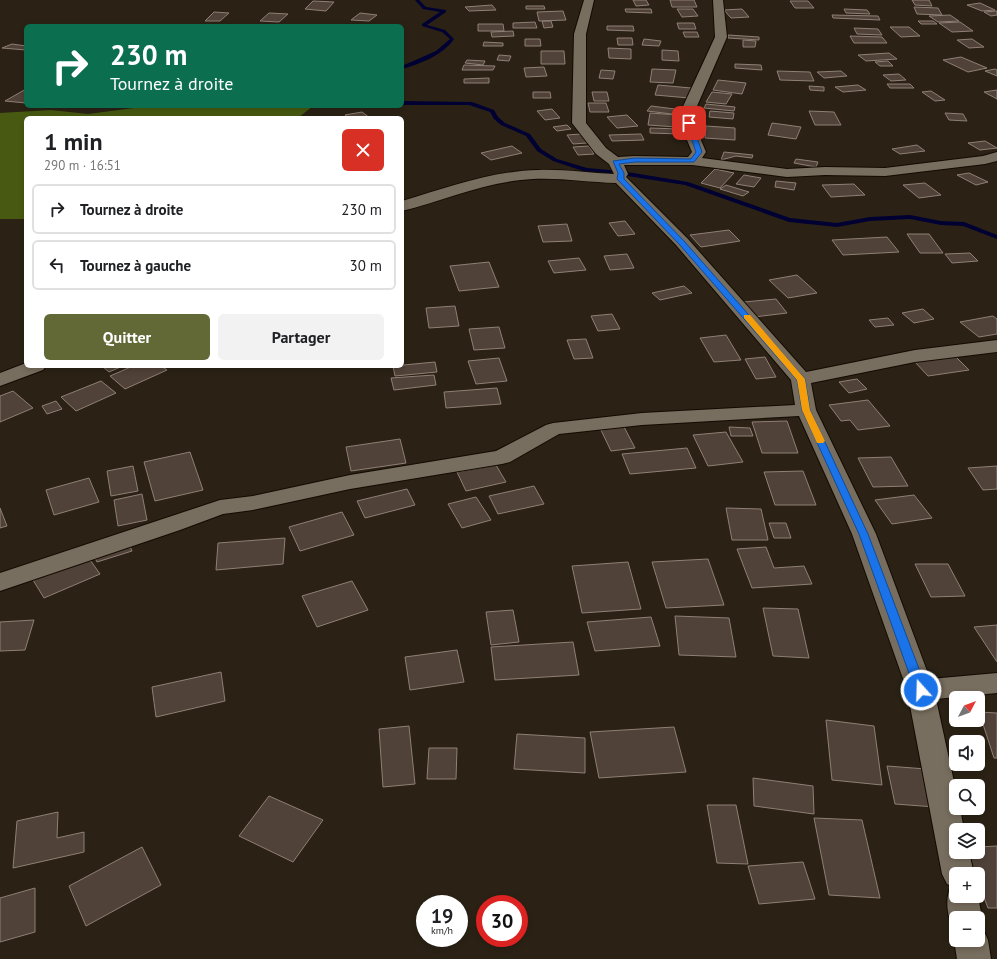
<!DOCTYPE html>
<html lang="fr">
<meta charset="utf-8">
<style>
body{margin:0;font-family:"PT Sans",sans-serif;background:#f2f2f2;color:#202124;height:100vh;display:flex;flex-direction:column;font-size:15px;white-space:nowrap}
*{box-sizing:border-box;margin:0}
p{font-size:13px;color:#757577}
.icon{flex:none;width:22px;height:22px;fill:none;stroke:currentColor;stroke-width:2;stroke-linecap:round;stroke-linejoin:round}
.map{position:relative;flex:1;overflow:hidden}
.details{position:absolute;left:24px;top:116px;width:380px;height:252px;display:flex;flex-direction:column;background:#fff;border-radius:6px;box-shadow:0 2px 6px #0003}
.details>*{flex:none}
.top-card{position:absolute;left:24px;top:24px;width:380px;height:84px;border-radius:6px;box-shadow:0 2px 6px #0003;background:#0b6e4f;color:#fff;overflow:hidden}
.needle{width:26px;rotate:49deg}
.buttons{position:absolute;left:949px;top:691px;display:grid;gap:8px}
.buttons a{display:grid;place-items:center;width:36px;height:36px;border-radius:6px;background:#fff;box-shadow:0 2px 6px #0003;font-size:20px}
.speed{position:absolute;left:416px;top:895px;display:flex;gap:8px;font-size:20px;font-weight:700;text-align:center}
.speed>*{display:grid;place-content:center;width:52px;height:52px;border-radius:50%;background:#fff;box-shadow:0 2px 6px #0003;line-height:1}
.speed small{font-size:10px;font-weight:400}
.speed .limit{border:6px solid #d22;background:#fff;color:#111}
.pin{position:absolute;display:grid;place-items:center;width:34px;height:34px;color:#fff;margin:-17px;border-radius:8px;box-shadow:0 2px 6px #0006}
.me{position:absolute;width:44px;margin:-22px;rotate:340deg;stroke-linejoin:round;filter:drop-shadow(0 0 3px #0008)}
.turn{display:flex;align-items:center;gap:14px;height:84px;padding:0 20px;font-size:18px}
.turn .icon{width:52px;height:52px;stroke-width:2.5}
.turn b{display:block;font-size:28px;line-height:34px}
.round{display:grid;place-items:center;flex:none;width:42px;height:42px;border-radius:6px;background:#f2f2f2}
.summary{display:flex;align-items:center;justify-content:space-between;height:68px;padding:0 20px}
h1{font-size:24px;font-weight:700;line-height:30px}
.primary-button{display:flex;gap:8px;margin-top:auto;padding:8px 20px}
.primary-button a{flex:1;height:46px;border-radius:6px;background:#626936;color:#fff;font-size:16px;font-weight:700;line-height:46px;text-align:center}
.primary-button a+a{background:#f2f2f2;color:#202124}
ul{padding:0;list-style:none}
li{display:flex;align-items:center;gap:12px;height:50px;margin:0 8px 6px;padding:0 12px;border:2px solid #e0e0e0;border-radius:6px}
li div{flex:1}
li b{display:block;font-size:15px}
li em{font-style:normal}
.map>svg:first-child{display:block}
.forest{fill:#485a11}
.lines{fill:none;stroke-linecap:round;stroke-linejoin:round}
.stream{fill:#000032;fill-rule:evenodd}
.building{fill:#504238;stroke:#8f7f74}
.minor-casing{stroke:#130b02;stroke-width:2}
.minor{fill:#786e5f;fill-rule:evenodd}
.route{fill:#1a73e8;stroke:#114b97}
.slow{fill:#f59e0b}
</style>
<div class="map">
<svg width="997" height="959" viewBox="0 0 997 959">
<rect width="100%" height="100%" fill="#2b2215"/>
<path class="forest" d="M149,106H313L298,118H26V219H0V113L51,110L88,114Z"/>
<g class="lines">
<path class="stream" d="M415,0H419L426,7L446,10V12L427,25L445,30L454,39C443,55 420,64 402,69V66L436,51L450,39L442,32L422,26V24L440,12L423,9Z
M402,101L472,102L494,110L498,117L505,123L530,134L541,149L557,159L587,168L621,171L688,182L790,218L837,223L870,217L910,215L941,221L964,222L997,235V239L963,226L941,225L910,219L870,221L837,227L789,222L685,185L621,175L586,172L553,161L537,151L526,136L501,125L494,119L490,112L469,105H402Z"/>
</g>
<path class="building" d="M633,0H646L649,5L636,6Z
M670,0H694L697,7H672Z
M912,0H929L932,6L915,5Z
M313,1L334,2L326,11L305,9Z
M790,1H808L814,8H795Z
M980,3L995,10L982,11L967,5Z
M492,5L496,10L469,11L465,7Z
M526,6H544L545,9H526Z
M914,7L938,8L942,15L917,14Z
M625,9H651L652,13L626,12Z
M677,9H693L698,16L682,17Z
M742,9L749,17L731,18L724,10Z
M844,9L867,10L870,14L846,13Z
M563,11L566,20L539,21L537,12Z
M997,11V15L991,16L984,12Z
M214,12L229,13L220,21H205Z
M269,13L288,14L279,22L260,21Z
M360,13L377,15L369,21L351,20Z
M832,15L878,16L880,20L833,18Z
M950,15L959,21L938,22L929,16Z
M542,21H551L553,27L544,28Z
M918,21H933L937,24H921Z
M535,22L537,28H513V23Z
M960,22L973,31L952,32L939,23Z
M677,23H694L696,29H679Z
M478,24H503L504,31H478Z
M607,26H633L634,31L607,30Z
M890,27H909L920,36L901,37Z
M854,28L878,29L882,35L857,34Z
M513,31L514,36L492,37L491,32Z
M683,32H697L699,37H685Z
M728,35L759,37V40L728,38Z
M850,36L882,37L887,43H854Z
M617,38H632L633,45H618Z
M525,39H540L541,46H525Z
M644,39L661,41L659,46L642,45Z
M972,39L984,47L969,48L957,40Z
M743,40L756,41L755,47H743Z
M484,42L503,43V46H483Z
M12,44L26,46V50L2,48Z
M608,48L631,49V59L609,58Z
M662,50L678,51L679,61L662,60Z
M541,51H564L565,64H541Z
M889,53L897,59L866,61L858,55Z
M499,55L511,56L509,61L497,60Z
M961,57L987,68L968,72L943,60Z
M467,60L485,61L483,65L465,63Z
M888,61L893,66H880L875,62Z
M735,64L761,65L762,70L735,68Z
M464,65L495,66L493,70H462Z
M544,67L547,76L526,77L524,68Z
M652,69L676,70L673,83L650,82Z
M995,69L997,70V76L985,71Z
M601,70L615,71L613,79L599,78Z
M777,71L810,72L814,81L780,80Z
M841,71L847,76L824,78L817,72Z
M899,74L906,80L891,81L883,75Z
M489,78V83H464V79Z
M718,80L746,83L742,94L713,90Z
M887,84H910L914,88H890Z
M658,85L691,88L689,98L655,95Z
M858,85L866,90L843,92L835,87Z
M809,86L824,87V91L810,90Z
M26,89V103L5,101Z
M997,90V99L984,92Z
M931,91L945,100L935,101L922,92Z
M533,92H550L551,98H533Z
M592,92H607L609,101H594Z
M712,92L732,94L726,104L706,102Z
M588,103H606L609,112H590Z
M706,104L735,107L734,111L704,108Z
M651,106L675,109L672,114L647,111Z
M552,109L560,118L545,120L537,111Z
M710,111L734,113L733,119L709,117Z
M809,111L834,112L841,125H815Z
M362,112L370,118H348L345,115Z
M650,113L678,115L677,127L648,125Z
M945,113L963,114L967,121L949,120Z
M627,115L638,126L617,128L607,117Z
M772,123L801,127L796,139L768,135Z
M567,125L571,129L557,131L553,127Z
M706,126L735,128V140L705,138Z
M650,128L679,129L680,134L650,133Z
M581,134L587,143L573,144L567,135Z
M641,134L644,140L612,141L609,135Z
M985,141L997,148L980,150L968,143Z
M917,145L925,151L900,154L892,149Z
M512,146L522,153L491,160L481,153Z
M589,146L594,154L578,155L573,147Z
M724,152L753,155L752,158L736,156L721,160Z
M796,159L818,162L816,167L794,163Z
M715,169L734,173L720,188L701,183Z
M969,173L988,182L976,185L957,175Z
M744,175L761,178L754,187L736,184Z
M776,181L796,183L794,190L775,187Z
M925,183L941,195L919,198L903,185Z
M854,184L865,195L831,197L822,185Z
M726,185L749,192L743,196L720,189Z
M625,221L635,234L618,236L609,223Z
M567,224L572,241L543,242L538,226Z
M729,230L740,241L701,247L690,235Z
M907,234H929L943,253H920Z
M887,237L899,252L843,255L832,240Z
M970,253L978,261L952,263L945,254Z
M627,254L634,268L610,270L604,256Z
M579,258L586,270L554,273L548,261Z
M489,262L499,287L459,291L450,266Z
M797,275L817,293L788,298L769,280Z
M684,286L692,293L660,300L652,293Z
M776,299L787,313L754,317L744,302Z
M455,306L459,326L429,328L426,308Z
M923,309L934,319L914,323L902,313Z
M612,314L620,329L598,331L591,316Z
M993,316L997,319V334L979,337L960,322Z
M888,318L894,325L875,327L869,320Z
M499,327L505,348L474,350L469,329Z
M726,335L741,360L714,362L700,338Z
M586,339L593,358L574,359L567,340Z
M954,355L969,370L928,376L914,361Z
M765,357L776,377L756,379L745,359Z
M499,358L507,381L476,384L468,361Z
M435,362L437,372L395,376L393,366Z
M102,366H123L109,372Z
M133,366H161L167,370L125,389L110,376Z
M434,375L436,385L394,390L391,378Z
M857,379L867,389L849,393L839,382Z
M101,381L116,393L76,411L61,397Z
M497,388L501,404L446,408L444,392Z
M13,391L33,408L0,422V396Z
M868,400L890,426L858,430L850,420L841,421L829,405Z
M56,401L62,409L47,414L42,406Z
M787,421L798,453H762L752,422Z
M623,425L635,448L611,451L600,428Z
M729,427L750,428L753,436H731Z
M726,432L743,462L708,466L693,435Z
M400,439L406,463L351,471L346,447Z
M687,448L696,468L630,474L622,454Z
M190,452L203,490L155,501L144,462Z
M891,457L908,486L873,487L858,458Z
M496,465L506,482L466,491L457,472Z
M133,466L138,491L111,496L107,471Z
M997,466V489L983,490L968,468Z
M803,471L816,505H775L764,472Z
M89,478L99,502L54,515L46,490Z
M534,486L544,504L498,514L489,496Z
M407,489L415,505L365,518L357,501Z
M142,494L147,520L118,526L114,500Z
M914,495L932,518L892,524L875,500Z
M476,497L491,520L462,528L448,504Z
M0,508L7,526L0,528Z
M726,508L761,509L768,540H732Z
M342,512L354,535L300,551L289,527Z
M769,523H786L791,538H774Z
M285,538L283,564L216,570L218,543Z
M129,544L132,551L97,562L94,556Z
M766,547L774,568L804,566L812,584L752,588L737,549Z
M88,557L100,574L44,598L33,580Z
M708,559L724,605L666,608L652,562Z
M628,562L641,609L582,613L572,566Z
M915,564H948L965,596L931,597Z
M352,581L368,610L317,627L302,596Z
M763,608L798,609L809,658L773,656Z
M513,610L519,642L491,645L486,612Z
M675,616L729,618L736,657L679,655Z
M651,617L660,646L595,651L587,622Z
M34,620L25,650L0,651V622Z
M997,625V662L974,627Z
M573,642L579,675L495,680L491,647Z
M457,650L464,682L410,690L405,657Z
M221,672L225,701L156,717L152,687Z
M979,712L997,713V758H994Z
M826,720L874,726L882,785L832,780Z
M409,726L415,784L383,787L379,729Z
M674,727L686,772L599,778L590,732Z
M517,734L585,738V773L514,769Z
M429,748H457L456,779H427Z
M887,766L926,769L935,807L895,804Z
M753,778L813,786L814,814L754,806Z
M269,796L323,820L293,862L239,836Z
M707,805H736L748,864L717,863Z
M58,812L57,838L84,832V852L13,868L17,821Z
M814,818L862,820L880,898L829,895Z
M997,846V908H988L978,882V874H975L967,852H978V847Z
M142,847L161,885L86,926L69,886Z
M803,862L815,899L759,904L748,866Z
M35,888V932L0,942V898Z"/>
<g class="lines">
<g class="minor-casing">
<path id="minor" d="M584,0H594L586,34V123L606,148L618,157L635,156L688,157L692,152L684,133L680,113L715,37L713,0H723L727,37L694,113L698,133L706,152L702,158L787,169L825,167L885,168L983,156L997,152V161L985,164L885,176L825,175L787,177L692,165H624L628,174L626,177L688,239L806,372L915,350L997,340V352L915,362L811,383L816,410L876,534L930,679L997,673V693L936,699L956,791V808H960L964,830H956V852H969L974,874H956V896H978L982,918L978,927L983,929L988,940L991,959H957L954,940L956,936V940H978V918H956V929C946,920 945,897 951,886L947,884L942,874L907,690L852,534L799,416L642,425L559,434L510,462L502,464L350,489L253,510L223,514L180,530L0,591V573L220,500L253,496L350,475L496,451L546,425L553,423L642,413L795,405L791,380L676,245L616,183C584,182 552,176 521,180C480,184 442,201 402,211V201C446,188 491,171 538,170C563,169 589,173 614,174L609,164L596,154L572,123L574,34Z
M26,363V366H46L43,370L0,386V373Z"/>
</g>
<use href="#minor" class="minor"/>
</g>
<path class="route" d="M689,121L692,123L702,152L694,162H635L619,164L624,173V179L684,241L805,379L810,410L868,534L927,690L925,693H917L915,690L859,534L802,410L797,380L679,244L617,179L618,173L613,161L635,158L691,159L696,152L686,123Z"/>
<path class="slow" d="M744,315H750L805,379L810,410L825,441L823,443H817L816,441L802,410L797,380L744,318Z"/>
</svg>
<div class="buttons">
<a><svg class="needle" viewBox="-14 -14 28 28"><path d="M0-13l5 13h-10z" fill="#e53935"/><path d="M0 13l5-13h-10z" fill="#757577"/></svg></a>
<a><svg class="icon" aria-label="sound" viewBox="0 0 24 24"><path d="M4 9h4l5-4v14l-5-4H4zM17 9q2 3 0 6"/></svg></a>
<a><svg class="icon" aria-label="search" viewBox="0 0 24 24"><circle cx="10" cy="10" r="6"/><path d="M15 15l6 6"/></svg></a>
<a><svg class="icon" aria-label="layers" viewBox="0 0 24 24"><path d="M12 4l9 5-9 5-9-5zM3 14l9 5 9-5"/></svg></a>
<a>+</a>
<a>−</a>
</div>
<div class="speed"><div>19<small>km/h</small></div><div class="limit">30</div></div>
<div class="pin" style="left:689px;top:123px;background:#d93025"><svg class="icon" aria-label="arrive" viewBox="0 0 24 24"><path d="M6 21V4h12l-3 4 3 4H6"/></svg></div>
<svg class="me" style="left:921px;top:690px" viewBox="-20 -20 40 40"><circle r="17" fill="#1a73e8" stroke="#fff" stroke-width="3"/><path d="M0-11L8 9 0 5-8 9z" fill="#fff"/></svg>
<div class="top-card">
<div class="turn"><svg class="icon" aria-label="right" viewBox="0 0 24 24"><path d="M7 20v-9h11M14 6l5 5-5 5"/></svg><div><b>230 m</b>Tournez à droite</div></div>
</div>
<section class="details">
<div class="summary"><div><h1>1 min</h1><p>290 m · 16:51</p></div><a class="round" style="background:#d93025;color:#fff"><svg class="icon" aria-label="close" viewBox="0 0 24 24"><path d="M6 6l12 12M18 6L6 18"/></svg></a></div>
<ul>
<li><svg class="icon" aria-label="right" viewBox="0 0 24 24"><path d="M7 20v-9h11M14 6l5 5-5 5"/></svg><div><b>Tournez à droite</b></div><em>230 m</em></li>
<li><svg class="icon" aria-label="left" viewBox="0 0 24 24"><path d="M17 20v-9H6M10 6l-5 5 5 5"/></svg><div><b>Tournez à gauche</b></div><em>30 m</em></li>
</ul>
<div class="primary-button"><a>Quitter</a><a>Partager</a></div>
</section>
</div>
